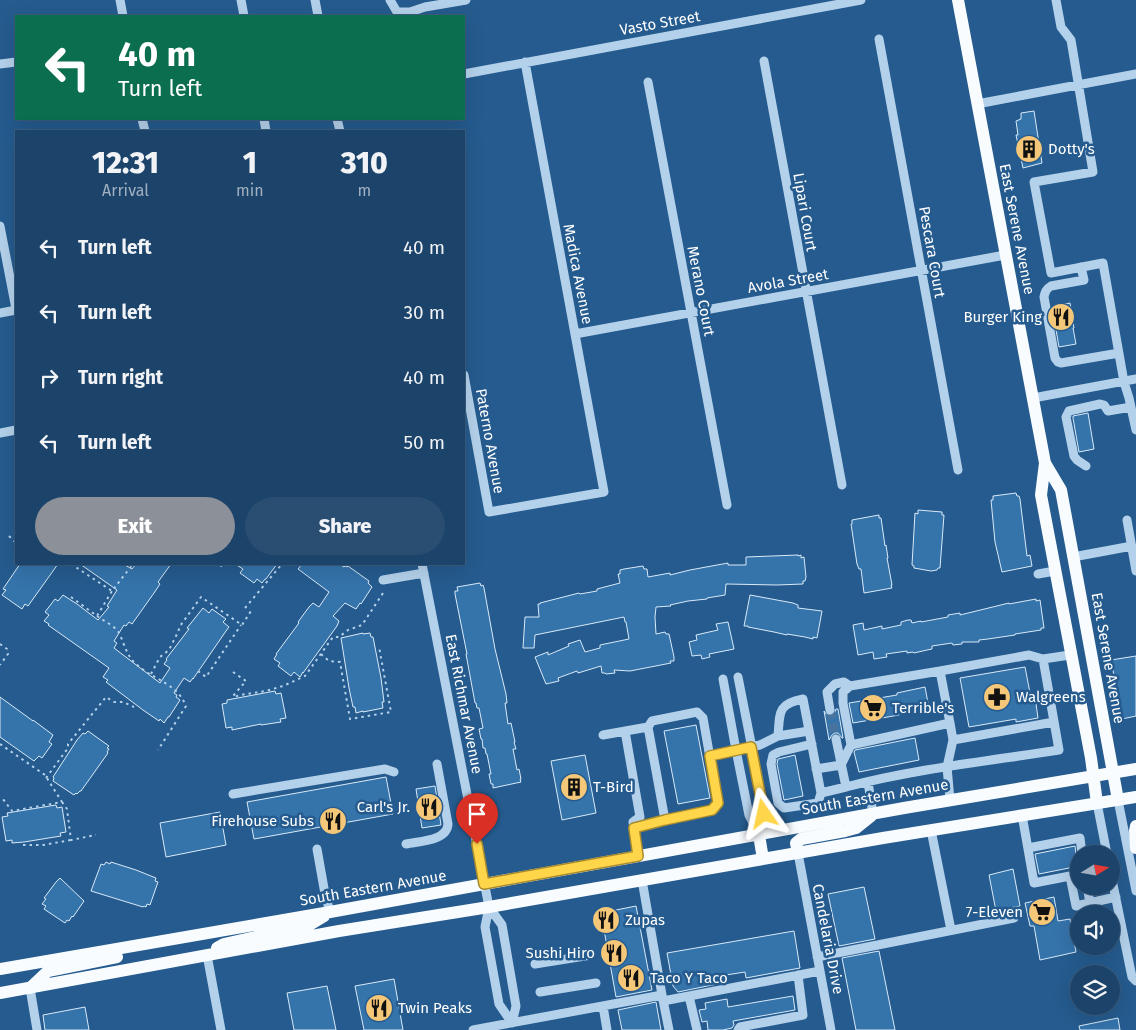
<!DOCTYPE html>
<style>
body{margin:0;font-family:"Fira Sans",sans-serif;background:#294e72;color:#f1f3f6;height:100vh;display:flex;flex-direction:column;font-size:19px;white-space:nowrap}
*{box-sizing:border-box;margin:0}
p{font-size:16px;color:#a0b0c1}
.icon{flex:none;width:28px;height:28px;fill:none;stroke:currentColor;stroke-width:2;stroke-linecap:round;stroke-linejoin:round}
.map{position:relative;flex:1;overflow:hidden}
.panel{position:absolute;left:15px;top:130px;width:450px;height:435px;display:flex;flex-direction:column;background:#1c446a;border-radius:0px;box-shadow:0 5px 20px #0002,0 0 0 1px #3a5c7e}
.panel>*{flex:none}
.guide{position:absolute;left:15px;top:15px;width:450px;height:105px;border-radius:0px;box-shadow:0 5px 20px #0002,0 0 0 1px #3a5c7e;background:#0b6e4f;color:#fff;overflow:hidden}
.needle{width:32px;rotate:79deg}
.controls{position:absolute;left:1070px;top:845px;display:grid;gap:10px}
.controls a{display:grid;place-items:center;width:50px;height:50px;border-radius:50%;background:#1c446a;box-shadow:0 5px 20px #0002,0 0 0 1px #3a5c7e;font-size:25px}
.pin{position:absolute;display:grid;place-items:center;width:42px;height:42px;color:#fff;margin:-51px -21px;border-radius:50% 50% 50% 0;rotate:-45deg;box-shadow:0 0 5px #0007}
.pin .icon{rotate:45deg}
.me{position:absolute;width:55px;margin:-28px;rotate:349deg;stroke-linejoin:round;filter:drop-shadow(0 0 4px #0008)}
.turn{display:flex;align-items:center;gap:18px;height:105px;padding:0 20px;font-size:22px}
.turn .icon{width:65px;height:65px;stroke-width:2.5}
.turn b{display:block;font-size:35px;line-height:42px}
.eta{display:flex;justify-content:space-evenly;align-items:center;height:85px;text-align:center}
.eta b{font-size:30px;font-weight:800;line-height:35px}
.button{display:flex;gap:10px;margin-top:auto;padding:10px 20px}
.button a{flex:1;height:58px;border-radius:30px;background:#8c9099;color:#fff;font-size:20px;font-weight:800;line-height:58px;text-align:center}
.button a+a{background:#294e72;color:#f1f3f6}
ul{padding:0;list-style:none}
li{display:flex;align-items:center;gap:15px;height:65px;padding:0 20px}
li div{flex:1}
li b{display:block;font-size:19px}
li em{font-style:normal}
.map>svg:first-child{display:block}
.building{fill:#3573ab;stroke:#d9eaf8}
.lines{fill:none;stroke-linecap:round;stroke-linejoin:round}
.minor-tunnel{stroke:#46749f;stroke-width:9;stroke-dasharray:9 4.5;stroke-linecap:butt}
.path{stroke:#b4d1eb;stroke-width:2;stroke-dasharray:2.5 4;stroke-linecap:butt}
.minor{stroke:#b4d1eb;stroke-width:9}
.major{stroke:#f9fcff;stroke-width:12}
.route-casing{stroke:#a68a30;stroke-width:12}
.route{stroke:#ffd54a;stroke-width:9}
.labels{text-anchor:middle;dominant-baseline:central;stroke-width:5;stroke-linejoin:round;paint-order:stroke}
.street-label{font-size:15px;fill:#fff;stroke:#255b8e}
.poi-label{font-size:15px;fill:#fff;stroke:#255b8e;text-anchor:start}
</style>
<div class="map">
<svg width="1136" height="1030" viewBox="0 0 1136 1030">
<rect width="100%" height="100%" fill="#255b8e"/>
<path class="building" d="M1034,111L1042,163L1023,168L1016,135H1018L1016,121L1021,119V113Z
M1070,303L1074,328H1073L1076,344L1059,347L1052,307Z
M1088,413L1094,449L1079,452L1073,418V416Z
M1016,493L1017,496H1019L1020,499L1027,556L1030,555L1032,566L1002,572L995,542L991,500H993V496Z
M918,510L942,512V515H944L940,568H938L937,570L931,571L914,568V566L912,565L915,513L918,514Z
M879,515V518H881L885,546L886,545L888,558H887L892,585H891L892,588L864,593L861,569H859L857,564L851,524H852V520Z
M798,555V556L801,555V558L804,557L806,577L805,581H803V584L777,585L726,584L725,595L707,598V599L688,601L670,605L671,606L656,607L655,617L656,634L665,632L666,634H669L674,657V661H670L671,663L630,671L614,670L615,673L606,674L605,673H602L601,666L578,673L577,671L558,678L559,681L546,684L535,657L548,652V655L569,646L568,644L580,640L585,652L600,648V645L629,639L626,622H625L624,617L535,635L534,648H523L525,617H539L538,604H540V603L579,593L580,594L597,591V589L620,583L618,574H620V570L624,569L643,566L644,569H647L648,577L670,573V575L690,570L728,563V565H746V557Z
M20,564H58L28,606L25,604L22,609L2,595L6,590L3,589Z
M80,564H123L132,569L136,564H171L158,582L160,584L154,593L132,624L129,622L126,626L124,625L114,641L117,643L114,648L160,683L170,668L164,664L167,660L166,659L189,629L187,628L203,608L209,613L212,609L226,619L223,622L229,627L226,631L193,679V678L190,682L184,678L174,693L177,695L176,697L180,700L169,717H168L164,723L160,719L159,721L143,710L106,682L108,680L103,677L109,668L48,625L49,624L44,621L49,615L45,612L55,599L58,601L63,595L77,604L98,620L109,607L107,606L117,590Z
M235,564H277L266,579H265L262,583L257,579L254,583L240,573L243,569Z
M302,564H339L344,567L345,566L347,567L348,566L369,581L368,583L372,587L361,604L360,603L356,609L345,603L333,616L339,621L337,626L303,673V672L300,677L294,672L291,676L278,666L280,663L274,659L277,654H276L299,623L298,622L309,607L313,603L319,607L329,592L298,569Z
M480,583L481,586L483,585L484,588L495,649L506,694L507,703H505L508,724L511,723L515,742H514L516,749H513L517,770L519,769L521,779H520L521,782L493,788V784H491L489,774H491L487,754H486L485,748H483L482,739H481L479,729L483,728L479,708H477L476,703H475L466,654H467L455,594V591H458L457,587Z
M750,595L793,603L798,605V608L822,611L817,638L813,637V639L805,637L787,634V635L774,632L748,627V626H744Z
M1036,599V601L1040,600L1044,628H1041V630L1015,634V635L988,639L979,640V642H962V644L953,645L952,643L932,646V649L927,650L914,653L913,652L907,653V651L886,654L887,657L874,659L873,652L858,655L853,625L863,623L864,630L882,626V629L901,625V622L908,620H911L912,623L921,621V622L948,617V615L960,613V615L1009,603V604Z
M728,622L734,649L709,654L710,657L702,659L701,655L692,656L689,642L697,640L696,635L718,630L716,624Z
M363,633V634L370,633L371,637H373L381,678L384,702H382L383,708L363,712V711L356,713L355,707H353L349,688L341,638Z
M1136,656V716L1122,719L1119,702H1117L1114,691L1113,682L1115,681L1111,660Z
M1025,667L1031,698L1035,697L1038,718L1016,722V719L969,727L960,678Z
M925,687L928,703L898,710L899,715L853,723L849,703L897,695V693Z
M275,691L276,694L281,693L286,718L280,719L281,722L261,725V724L232,730V727L226,728L222,704L227,703V700Z
M0,697L33,721V720L53,735L49,742L52,744L42,758L39,756L34,761L0,737Z
M836,709H838L843,738H842L838,733H835L832,735L829,740L824,711L826,714L831,716L834,714Z
M696,725L710,798L678,804L664,731Z
M88,731L109,746L107,748L109,749L107,752L108,753L81,791H80L77,794L76,793L74,795L53,781L54,778L53,777L77,740L83,733L85,734Z
M915,738L919,760L859,772L854,752L855,750Z
M585,755L596,813L562,820L551,761Z
M795,755L803,796L784,800L777,764L778,759Z
M386,777L393,814L254,839L247,802Z
M435,786L441,825L422,828L416,789Z
M56,805L57,808L62,807L66,832L60,833L61,836L24,842L12,843V840L6,841L2,817L8,816L7,813Z
M220,812L226,845L166,857L160,823Z
M1075,846L1076,855L1079,859V866L1039,874L1035,854Z
M106,862L110,864L111,862L136,870L156,878L155,881L158,882L150,905L147,904L146,907L144,906L143,907L91,891L101,864L104,865Z
M1013,869L1020,906L996,911L989,875Z
M60,878L84,901L73,917L72,916L69,921L67,920L65,923L44,909L46,906L42,904L46,899L44,898L56,882Z
M864,887L875,939L839,946L828,894Z
M1054,897L1058,921L1070,919L1076,952L1040,960L1034,926H1030L1025,903Z
M636,906L652,990L616,997L601,913Z
M794,931L800,968L746,978L745,972L726,975L727,982L678,992L673,986L667,953Z
M879,951L895,1030H856L842,958Z
M394,979L403,1030H364L355,986Z
M327,986L336,1030H294L287,993Z
M793,996L795,1010L733,1021L734,1025L732,1028L723,1030H708L707,1021L702,1022L699,1010L706,1009L705,1003L727,999L728,1007Z
M656,1002L661,1030H622L618,1010Z
M85,1007L89,1030H45L43,1015Z
M1118,1018L1120,1030H1080L1079,1026Z"/>
<g class="lines">
<path class="minor-tunnel" d="M830,710L836,739"/>
<path class="path" d="M9,536L16,543
M71,564L112,591L133,564
M215,564L220,567L223,564
M71,597L97,616L112,591
M245,608L282,564
M97,616C104,621 115,626 119,633C120,633 122,640 122,640C126,649 128,657 136,664C152,679 177,683 186,706L158,750
M0,644L7,649L8,654L0,665
M321,654L329,661L340,662L350,719L391,712L379,647
M198,671L206,677L241,625
M233,672L246,681L233,696L234,697L240,695L266,691L283,686L305,676L333,637H339L348,630L362,625L385,590
M151,674L160,657L169,650L178,632L180,626L201,597L242,625L251,611
M0,744L45,775L62,802L12,811L3,799L0,797
M46,778L68,748V744L106,697L114,702H123L134,707
M62,802L67,809L71,840L96,835
M23,845H43L71,840"/>
<path class="minor" d="M120,0L123,16
M241,0L244,16
M315,0L318,16
M390,0L397,12H410L425,7L466,0
M1056,0L1061,27L1071,40L1093,172L1034,182L1051,273L1103,263L1124,382L1129,398L1136,430
M879,39L958,470
M764,61L842,485
M0,64L16,62
M464,74L861,0
M648,82L727,505
M977,104L1136,74
M142,119L145,131
M264,119L266,131
M337,119L340,131
M0,226L16,309
M1081,267L1084,280L1051,286C1046,289 1045,292 1044,297L1055,358L1058,362L1061,363L1119,353
M0,313L16,310
M575,334L1005,255
M464,375L489,512L604,492L525,62
M1033,398L1136,379
M0,433L16,430
M1086,466L1077,460L1074,456L1066,417L1069,411L1100,404L1104,405L1108,411L1131,407
M1127,520L1136,571
M1073,557L1132,546
M422,564L489,907L485,927L499,1004L512,1023
M1038,574L1055,571
M383,580L424,573
M940,671L1029,655L1043,659L1070,655
M738,677L765,814L759,835
M723,679L736,750L749,815L759,835
M830,710L827,692L835,684L844,682L850,686
M648,727L665,820
M625,731L640,817L633,822L638,856
M603,735L648,727L652,721L697,712L703,718L718,803L712,810L665,820L634,828
M778,736C780,713 777,704 803,699L821,793L818,803L784,808L778,803L771,764L773,755L779,752L812,744
M836,739L846,787C915,769 988,761 1059,750L1043,659
M851,745L843,703V692L850,686L940,671L950,723
M709,756L760,745L778,736L809,731
M841,765L851,745L950,723L953,740L1054,722
M816,769L841,765
M868,782L873,814
M821,793L846,787
M233,794L385,769L394,772
M950,800L947,767L953,740
M1118,800L1136,891
M1097,803L1107,854
M1022,815L1034,883L1070,876L1076,906L1116,897
M931,830L951,930
M406,844C420,841 447,841 448,824L437,764
M1028,848L1080,838L1082,854
M317,849L325,894L330,912
M798,853L831,1030
M1111,875L1132,977L1136,981
M1087,886L1090,903
M489,907L502,925L516,1006L512,1023
M207,955L221,1030
M817,957L1014,918
M535,964L591,955
M30,988L37,1030
M540,992L596,983
M662,995L669,1030
M689,996L697,1030
M663,1001L820,971
M603,1006L607,1030
M473,1030L662,995L642,880
M738,1030L740,1027L803,1015L798,975"/>
<path class="major" d="M958,0L1045,463L1041,495L1091,758L1097,803
M1045,463L1061,490L1118,800
M1136,826L1135,831L1136,848
M759,835L763,859
M798,853L796,843L801,839L845,831L856,828L871,816
M217,948L224,944L309,925L324,916
M0,969L330,912L904,808L1136,769
M30,988L48,971L117,957
M0,993L339,931L489,907L883,838L1136,797"/>
</g>
<g class="lines">
<g class="route-casing">
<path id="route" d="M477,844L484,884L638,856L634,828L665,820L712,810L718,803L710,756L751,747L764,814"/>
</g>
<use href="#route" class="route"/>
</g>
<defs>
<g id="building-disc" transform="scale(1.4375)"><circle r="9.5" fill="#f5c778" stroke="#255b8e"/><path d="M-4-6H4V6H1V3H-1V6H-4ZM-2.5-4.3h1.7v1.8h-1.7ZM.8-4.3h1.7v1.8H.8ZM-2.5-1h1.7V.8h-1.7ZM.8-1h1.7V.8H.8Z" fill="#111"/></g>
<g id="restaurant-disc" transform="scale(1.4375)"><circle r="9.5" fill="#f5c778" stroke="#255b8e"/><path d="M-5-6h1v4h1v-4h1v4h1v-4h1v5L-1.5 .5V6h-2V.5L-5-1ZM5-6V6H3V1.5H1.5Q1.5-4 5-6Z" fill="#111"/></g>
<g id="pharmacy-disc" transform="scale(1.4375)"><circle r="9.5" fill="#f5c778" stroke="#255b8e"/><path d="M-2-6h4v4h4v4h-4v4h-4v-4h-4v-4h4Z" fill="#111"/></g>
<g id="supermarket-disc" transform="scale(1.4375)"><circle r="9.5" fill="#f5c778" stroke="#255b8e"/><path d="M-6-5.5h2.5l.6 2H6L4.5 2H-2.5L-4.4-4H-6ZM-1.5 3.2a1.3 1.3 0 1 0 .1 0ZM3 3.2a1.3 1.3 0 1 0 .1 0Z" fill="#111"/></g>
</defs>
<g fill-rule="evenodd">
<use href="#building-disc" x="1029" y="149"/>
<use href="#restaurant-disc" x="1061" y="317"/>
<use href="#pharmacy-disc" x="997" y="697"/>
<use href="#supermarket-disc" x="873" y="708"/>
<use href="#building-disc" x="574" y="787"/>
<use href="#restaurant-disc" x="429" y="807"/>
<use href="#restaurant-disc" x="333" y="821"/>
<use href="#supermarket-disc" x="1042" y="912"/>
<use href="#restaurant-disc" x="606" y="920"/>
<use href="#restaurant-disc" x="614" y="953"/>
<use href="#restaurant-disc" x="631" y="978"/>
<use href="#restaurant-disc" x="379" y="1008"/>
</g>
<g class="labels">
<g class="street-label">
<text transform="translate(660 23) rotate(-10)">Vasto Street</text>
<text transform="translate(805 212) rotate(80)">Lipari Court</text>
<text transform="translate(1017 229) rotate(79)">East Serene Avenue</text>
<text transform="translate(932 252) rotate(80)">Pescara Court</text>
<text transform="translate(578 274) rotate(79)">Madica Avenue</text>
<text transform="translate(788 281) rotate(-10)">Avola Street</text>
<text transform="translate(701 291) rotate(79)">Merano Court</text>
<text transform="translate(490 441) rotate(80)">Paterno Avenue</text>
<text transform="translate(1108 658) rotate(80)">East Serene Avenue</text>
<text transform="translate(464 704) rotate(79)">East Richmar Avenue</text>
<text transform="translate(875 797) rotate(-10)">South Eastern Avenue</text>
<text transform="translate(373 888) rotate(-10)">South Eastern Avenue</text>
<text transform="translate(828 939) rotate(79)">Candelaria Drive</text>
</g>
<g class="poi-label">
<text x="1048" y="149">Dotty's</text>
<text x="1042" y="317" text-anchor="end">Burger King</text>
<text x="1016" y="697">Walgreens</text>
<text x="892" y="708">Terrible's</text>
<text x="593" y="787">T-Bird</text>
<text x="410" y="807" text-anchor="end">Carl's Jr.</text>
<text x="314" y="821" text-anchor="end">Firehouse Subs</text>
<text x="1023" y="912" text-anchor="end">7-Eleven</text>
<text x="625" y="920">Zupas</text>
<text x="595" y="953" text-anchor="end">Sushi Hiro</text>
<text x="650" y="978">Taco Y Taco</text>
<text x="398" y="1008">Twin Peaks</text>
</g>
</g>
</svg>
<div class="controls">
<a><svg class="needle" viewBox="-14 -14 28 28"><path d="M0-13l5 13h-10z" fill="#e53935"/><path d="M0 13l5-13h-10z" fill="#a0b0c1"/></svg></a>
<a><svg class="icon" aria-label="sound" viewBox="0 0 24 24"><path d="M4 9h4l5-4v14l-5-4H4zM17 9q2 3 0 6"/></svg></a>
<a><svg class="icon" aria-label="layers" viewBox="0 0 24 24"><path d="M12 4l9 5-9 5-9-5zM3 14l9 5 9-5"/></svg></a>
</div>
<div class="pin" style="left:477px;top:844px;background:#d93025"><svg class="icon" aria-label="arrive" viewBox="0 0 24 24"><path d="M6 21V4h12l-3 4 3 4H6"/></svg></div>
<svg class="me" style="left:764px;top:814px" viewBox="-20 -20 40 40"><path d="M0-17L14 15 0 8-14 15z" fill="#ffd54a" stroke="#fff" stroke-width="4"/></svg>
<div class="guide">
<div class="turn"><svg class="icon" aria-label="left" viewBox="0 0 24 24"><path d="M17 20v-9H6M10 6l-5 5 5 5"/></svg><div><b>40 m</b>Turn left</div></div>
</div>
<section class="panel">
<div class="eta">
<div><b>12:31</b><p>Arrival</p></div>
<div><b>1</b><p>min</p></div>
<div><b>310</b><p>m</p></div>
</div>
<ul>
<li><svg class="icon" aria-label="left" viewBox="0 0 24 24"><path d="M17 20v-9H6M10 6l-5 5 5 5"/></svg><div><b>Turn left</b></div><em>40 m</em></li>
<li><svg class="icon" aria-label="left" viewBox="0 0 24 24"><path d="M17 20v-9H6M10 6l-5 5 5 5"/></svg><div><b>Turn left</b></div><em>30 m</em></li>
<li><svg class="icon" aria-label="right" viewBox="0 0 24 24"><path d="M7 20v-9h11M14 6l5 5-5 5"/></svg><div><b>Turn right</b></div><em>40 m</em></li>
<li><svg class="icon" aria-label="left" viewBox="0 0 24 24"><path d="M17 20v-9H6M10 6l-5 5 5 5"/></svg><div><b>Turn left</b></div><em>50 m</em></li>
</ul>
<div class="button"><a>Exit</a><a>Share</a></div>
</section>
</div>
